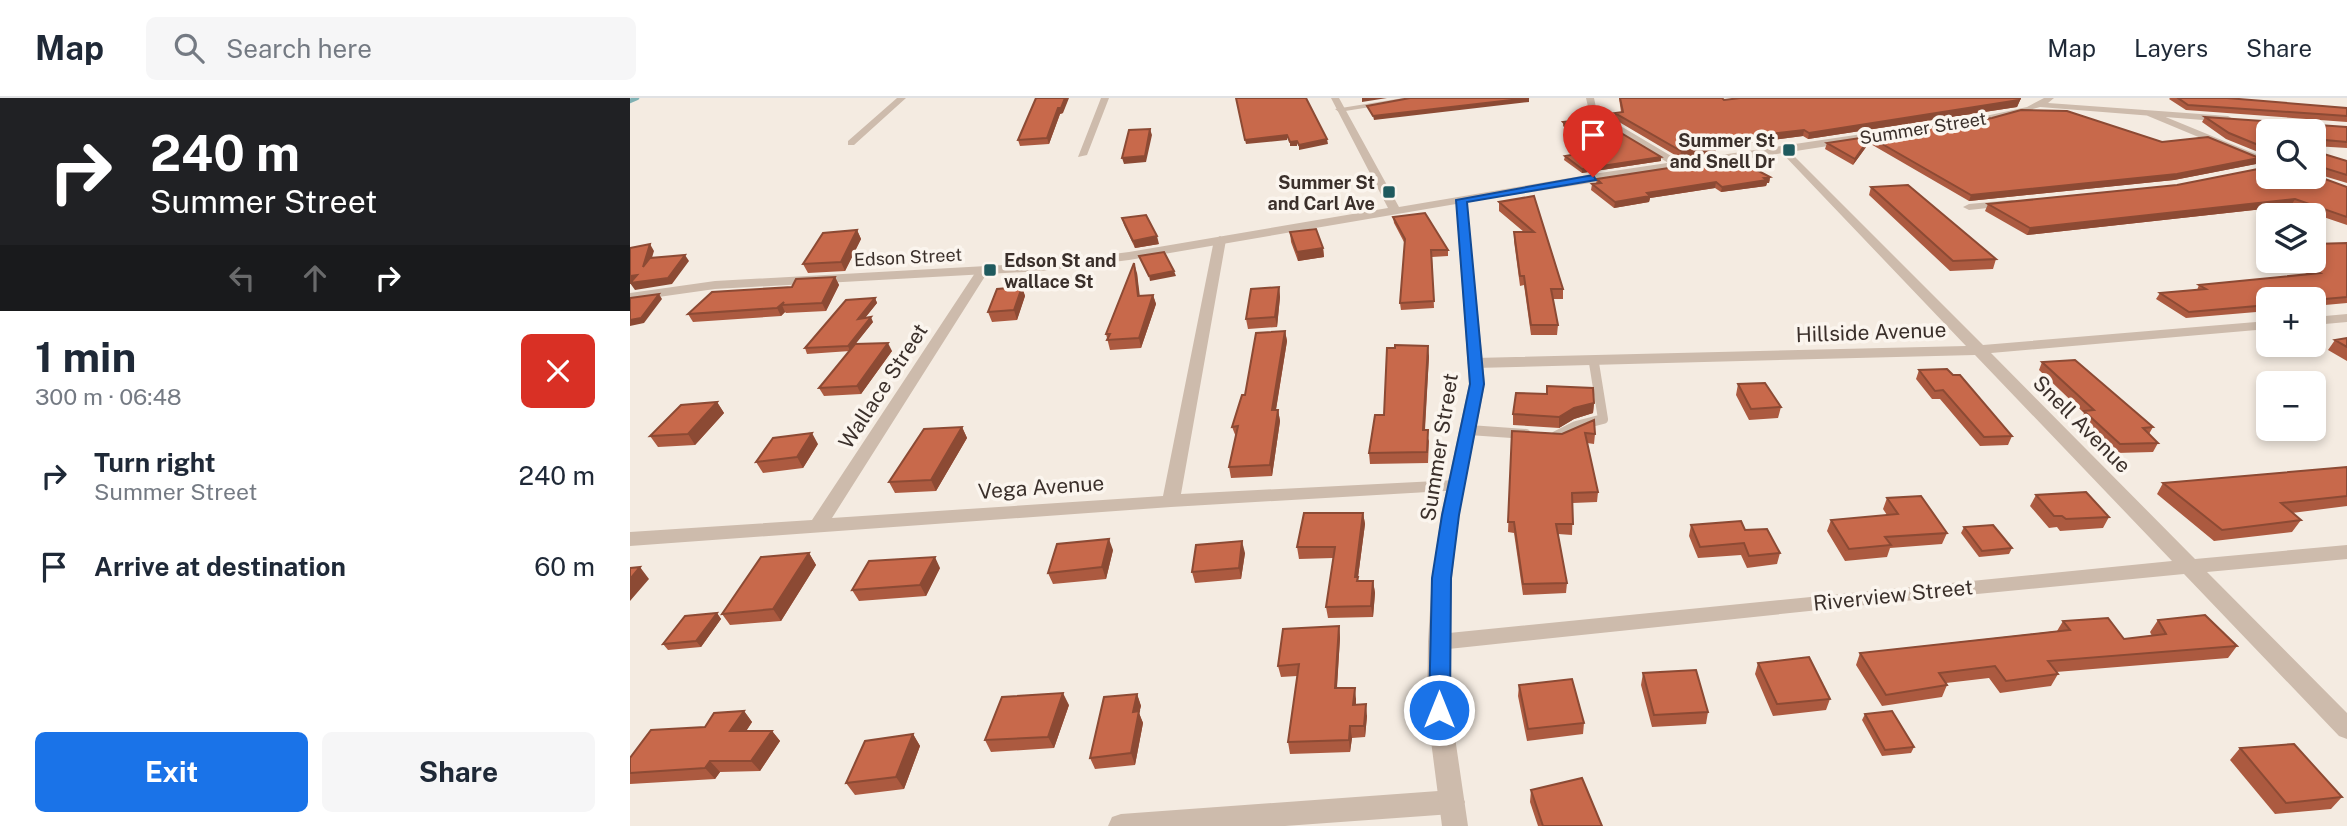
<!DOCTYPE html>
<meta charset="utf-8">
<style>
body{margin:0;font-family:"Public Sans",sans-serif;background:#f6f6f7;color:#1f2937;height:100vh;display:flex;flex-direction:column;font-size:26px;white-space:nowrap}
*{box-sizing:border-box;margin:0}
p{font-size:23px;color:#747a83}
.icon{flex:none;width:38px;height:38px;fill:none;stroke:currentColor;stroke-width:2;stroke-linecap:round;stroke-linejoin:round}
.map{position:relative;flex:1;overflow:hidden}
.sheet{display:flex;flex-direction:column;background:#fff;width:630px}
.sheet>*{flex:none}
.banner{background:#202124;color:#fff;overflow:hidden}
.fabs{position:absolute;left:1626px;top:21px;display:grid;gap:14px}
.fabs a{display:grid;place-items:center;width:70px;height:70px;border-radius:10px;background:#fff;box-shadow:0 4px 10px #0003;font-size:35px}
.pin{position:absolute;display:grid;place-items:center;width:60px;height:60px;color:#fff;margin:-72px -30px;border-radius:50% 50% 50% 0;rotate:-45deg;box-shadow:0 0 7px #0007}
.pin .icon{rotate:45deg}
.me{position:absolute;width:77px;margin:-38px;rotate:0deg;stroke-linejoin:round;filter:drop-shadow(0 0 5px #0008)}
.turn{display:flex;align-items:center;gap:24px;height:147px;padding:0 35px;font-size:32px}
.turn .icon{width:91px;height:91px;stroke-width:2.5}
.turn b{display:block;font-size:49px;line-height:60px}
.lanes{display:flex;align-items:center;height:66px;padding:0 35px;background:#0003;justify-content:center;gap:35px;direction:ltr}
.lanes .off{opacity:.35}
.round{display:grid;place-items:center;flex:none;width:74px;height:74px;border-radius:10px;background:#f6f6f7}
.overview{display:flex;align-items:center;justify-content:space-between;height:119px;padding:0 35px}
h1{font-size:42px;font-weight:700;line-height:52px}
.cta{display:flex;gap:14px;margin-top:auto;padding:14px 35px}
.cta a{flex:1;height:80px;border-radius:10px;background:#1a73e8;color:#fff;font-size:28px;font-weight:700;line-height:80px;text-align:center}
.cta a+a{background:#f6f6f7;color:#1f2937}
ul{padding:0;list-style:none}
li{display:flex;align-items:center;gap:21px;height:91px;padding:0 35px}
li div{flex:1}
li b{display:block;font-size:26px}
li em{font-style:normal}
header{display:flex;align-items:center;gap:42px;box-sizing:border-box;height:98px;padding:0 35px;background:#fff;border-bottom:2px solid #e0e1e3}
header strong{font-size:33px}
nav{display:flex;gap:38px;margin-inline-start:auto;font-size:24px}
.search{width:490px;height:63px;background:#f6f6f7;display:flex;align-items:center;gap:18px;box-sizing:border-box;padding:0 24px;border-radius:10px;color:#747a83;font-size:26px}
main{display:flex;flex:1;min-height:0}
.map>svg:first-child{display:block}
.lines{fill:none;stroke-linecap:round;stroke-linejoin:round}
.stream{stroke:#7fb0b2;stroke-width:4.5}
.service-far1{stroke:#cdbbac;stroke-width:8}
.service{stroke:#cdbbac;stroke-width:10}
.minor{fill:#cdbbac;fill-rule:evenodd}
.tertiary{fill:#cdbbac;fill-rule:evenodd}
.wall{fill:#ac5a40}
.shaded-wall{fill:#8c4a34}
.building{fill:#c8694b;stroke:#8c4a34;stroke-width:2}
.route{fill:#1a73e8;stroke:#114b97;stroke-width:2}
.poi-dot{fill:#1f5a5e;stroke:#fbf5ee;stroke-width:2.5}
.labels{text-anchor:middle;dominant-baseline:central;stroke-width:7;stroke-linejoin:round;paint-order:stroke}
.far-street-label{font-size:18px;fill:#3b302b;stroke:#fbf5ee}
.far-poi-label{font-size:18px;font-weight:bold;fill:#3b302b;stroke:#fbf5ee;text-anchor:end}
.street-label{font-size:21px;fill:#3b302b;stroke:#fbf5ee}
</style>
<header>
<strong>Map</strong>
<div class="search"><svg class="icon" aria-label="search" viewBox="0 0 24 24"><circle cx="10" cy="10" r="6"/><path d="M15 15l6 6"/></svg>Search here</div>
<nav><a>Map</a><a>Layers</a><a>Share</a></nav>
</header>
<main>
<section class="sheet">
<div class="banner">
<div class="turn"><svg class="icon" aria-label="right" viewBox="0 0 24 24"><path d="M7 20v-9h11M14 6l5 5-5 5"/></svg><div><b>240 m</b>Summer Street</div></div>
<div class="lanes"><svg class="icon off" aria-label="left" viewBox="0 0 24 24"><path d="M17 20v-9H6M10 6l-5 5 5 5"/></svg><svg class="icon off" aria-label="ahead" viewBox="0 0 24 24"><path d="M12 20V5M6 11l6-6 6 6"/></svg><svg class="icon" aria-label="right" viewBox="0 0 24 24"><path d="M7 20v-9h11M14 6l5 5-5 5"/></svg></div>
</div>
<div class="overview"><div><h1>1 min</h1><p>300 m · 06:48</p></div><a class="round" style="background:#d93025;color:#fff"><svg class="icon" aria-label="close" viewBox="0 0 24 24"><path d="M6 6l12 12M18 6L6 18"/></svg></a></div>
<ul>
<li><svg class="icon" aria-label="right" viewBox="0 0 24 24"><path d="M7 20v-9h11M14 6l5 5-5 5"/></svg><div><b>Turn right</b><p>Summer Street</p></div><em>240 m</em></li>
<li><svg class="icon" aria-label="arrive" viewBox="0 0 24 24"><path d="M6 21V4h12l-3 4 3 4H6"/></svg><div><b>Arrive at destination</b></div><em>60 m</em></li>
</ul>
<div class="cta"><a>Exit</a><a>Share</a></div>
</section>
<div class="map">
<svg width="1717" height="728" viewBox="0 0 1717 728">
<rect width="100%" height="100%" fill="#f4ebe1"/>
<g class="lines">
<path class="stream" d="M0,3L7,0"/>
<path class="service-far1" d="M963,262L964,267"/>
<path class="service" d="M839,332L896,336
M926,338L946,328L973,321L964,265"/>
<path class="minor" d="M267,0H276L224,47H218V43Z
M471,0H479L457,57L448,59Z
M773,0H797L709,14L705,11Z
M956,0H964L967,14L1053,65V69H1045L960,17Z
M1521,13L1638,61V68L1518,18L1516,16Z
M1155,49L1353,247L1638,223V231L1361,255L1565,461L1717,447V461L1577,474L1717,615V641L1709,638L1554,476L1275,503L809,552L801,550L798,544L801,538L809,536L1542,463L1345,257L845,270L837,265L845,260L1336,248L1151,54L1150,52Z
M1382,102L1386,103V107L1339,112L1333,109L1339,106Z
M590,138L596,142L551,396L826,382L835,388L832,392L541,409L0,448V434L182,422L347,172L353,168L359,172L202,420L533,398L584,142Z
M1717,216V224L1684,227V219Z
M822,692L831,696L835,704L831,712L822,716L655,728H478L482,719L491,716Z"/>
<path class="tertiary" d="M701,0H709L769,109L963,76L1360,17L1397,9L1414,0H1424L1418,5L1598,18L1603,21L1598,24L1410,9L1360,23L837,104L855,286L829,417L822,480L820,544L821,612L838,728H812L797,612L798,544L802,480L811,417L839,286L826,106L499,162L411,173L85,191L0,203V195L85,183L411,165L499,154L758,110Z"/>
</g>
<path class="wall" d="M406,0L433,15L430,16L419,46L390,48L388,42Z
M989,0H1092L1094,2L1391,0L1387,9L1178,41L1173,38L1086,49L1085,55L1050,60L984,21L985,15L991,14Z
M1540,0H1597L1717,10V24L1556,12L1539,1Z
M1575,19L1717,29V50L1684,48V33H1638V58L1596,41L1572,24Z
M1362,20L1629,60L1626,66L1544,82L1339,103L1239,45L1223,67L1195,51L1197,45Z
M933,24L1031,63L952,75L934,62L935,58L953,55L943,48V44L948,43L933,28Z
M1684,53L1717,63V85L1684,75Z
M1140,79L1139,85H1137L1136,88L1091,94L1085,90L1020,100L1019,104L984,110L961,92L962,86H966L967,81Z
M1241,89L1366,161L1363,171L1320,173L1239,97Z
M1717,89V127L1661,108L1397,137L1355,113L1358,106Z
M904,98L933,191V201H923L928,227L927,237H901L894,187L890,188L884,143V134H894L869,113V104Z
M763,119L818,152V158L802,159L804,210L771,212L770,205L775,146L764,125Z
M492,120L529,146L505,150L494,127Z
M227,132L231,141L215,173L178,175L173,166Z
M660,134L693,150L694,159L668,163L661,144Z
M1717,145V205L1684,208V201H1638V213L1556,220L1526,201L1530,195L1567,192L1569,187L1677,176L1653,163H1684Z
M507,175L509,198L523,197L526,206L511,250L480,252L476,236Z
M205,179L209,187L196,213L156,215L155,214L151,218L63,224L58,216Z
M392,189L395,198L387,222L362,224L358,214Z
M649,189L650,199L647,229L618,231L616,221Z
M245,200L247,205L235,220L243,224L225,246L262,253L231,296L194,298L189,290L220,253L177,256L175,250Z
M655,233L657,243L646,312H648L650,323L642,378L601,380L599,369L606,339L602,329L615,297Z
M1717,240V263L1698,252L1705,242Z
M799,258L795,332L799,343L798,365L740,366L739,355L754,317Z
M1412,264L1523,329L1519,336L1528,345L1523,354L1486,355L1450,322L1454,315L1409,272Z
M1289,272L1382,338L1378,347L1350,348L1310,301H1302L1286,281Z
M1108,286L1151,309L1148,320L1119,322L1106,297Z
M87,304L94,315L65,347L28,349L20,338Z
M964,305L963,315L944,321L929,330L883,327V316Z
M332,329L337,340L306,393L265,395L259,384Z
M882,333L932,336H965L964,346L957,345L968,394L967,404L943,405L942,437L928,436L937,485L936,495L893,497L884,435L878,434Z
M188,346L173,370L133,375L126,364Z
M1717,369V408L1662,415L1671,422L1662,434L1584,443L1527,396L1533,385Z
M1406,397L1479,419L1473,430L1430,433L1427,429L1419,430L1400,408Z
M1257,400L1317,435L1312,446L1260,450L1257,459L1215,463L1197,433L1201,422L1257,417L1253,411Z
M733,415L735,426L728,479V483H743L745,495L743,519L698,520L696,509L703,460L669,461L667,449Z
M1061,427L1115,432L1150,455L1147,466L1117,470L1111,457L1068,460L1059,438Z
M1334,429L1382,450L1379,456L1349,459L1331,435Z
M483,452L476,481L423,486L418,475Z
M179,455L186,467L151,523L100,527L92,516Z
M615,455L611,481L565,485L562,474Z
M310,470L296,498L229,503L222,492Z
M87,515L91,521L71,549L38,552L33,546Z
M1528,522L1607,548L1598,560L1426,574L1428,576L1421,588L1370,595L1359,580L1316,585L1317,587L1312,599L1252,608L1226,567L1230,555L1427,533L1433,523L1494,541L1522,538L1520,534Z
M709,528L710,540L707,590L726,601V606L737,618L735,639L722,640L720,654L660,656L658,644L667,578L651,579L648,568Z
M1128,565L1200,601L1196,612L1143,618L1125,576Z
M1013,575L1078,614L1076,626L1022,629L1011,587Z
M889,587L954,625L953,636L897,643L888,598Z
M507,596L511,608L509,615L513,625L505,667L465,671L460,660Z
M439,607L424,650L361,654L355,642Z
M114,613L122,624L116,633H142L150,643L130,673L90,674L85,681L0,686V660Z
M1235,616L1284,649L1281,655L1252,658L1232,622Z
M283,636L290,648L274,691L225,697L216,685Z
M1610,650L1712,699L1701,711L1645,716L1600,662Z
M901,692L972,728H908L900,704Z"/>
<path class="shaded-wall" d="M435,0H439L433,15L430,16L419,46L417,40L428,10Z
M732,0H757L732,4Z
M899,0V4L744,22L743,18Z
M1391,0L1387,9L1178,41L1179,35Z
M520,31L522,37L516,64L494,66L492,60Z
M1174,32L1173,38L1086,49L1085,55L1050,60L1051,53L1076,43Z
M657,37V42L616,46L615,42Z
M1240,39L1239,45L1223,67L1225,61Z
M697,41L698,46L669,52V47Z
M667,43V48H660V44Z
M1031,59V63L952,75V71Z
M1629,60L1626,66L1544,82L1339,103L1341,97Z
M1140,79L1139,85H1137L1136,88L1091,94L1092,89Z
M1086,84L1085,90L1020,100L1019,104L984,110L985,104L1017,95Z
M1665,101L1661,108L1397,137L1400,130Z
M227,132L231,141L215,173L211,164Z
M527,138L529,146L505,150L503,143Z
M20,146L24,153L17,176L13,169Z
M693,150L694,159L668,163L667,154Z
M55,157L59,163L42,186L5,192L0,185V178Z
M504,165L507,175L511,207L508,198Z
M544,173L546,178L520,183L519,178Z
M205,179L209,187L196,213L192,205Z
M392,189L395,198L387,222L384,212Z
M649,189L650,199L647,229L645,219Z
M29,196L32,201L14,225L0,228V222Z
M523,197L526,206L511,250L509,240Z
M245,200L247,205L230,226L228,221Z
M154,204L152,207L155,214L151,218L147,210Z
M241,219L243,224L220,253L218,248Z
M655,233L657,243L644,323L642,312Z
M258,245L262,253L231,296L227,288Z
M798,248L799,258L794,343L793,332Z
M87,304L94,315L65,347L58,336Z
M964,305L963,315L944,321L929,330V319L944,310Z
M648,312L650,323L642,378L640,367Z
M332,329L337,340L306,393L301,382Z
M182,335L188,346L173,370L167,359Z
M733,415L735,426L728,479L729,491L725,479Z
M479,441L483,452L476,481L472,469Z
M612,443L615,455L611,481L609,470Z
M179,455L186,467L151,523L143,511Z
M305,459L310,470L296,498L290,487Z
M10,469L19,481L0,503V481Z
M743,483L745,495L743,519L741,508Z
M87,515L91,521L71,549L66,543Z
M709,528L710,540L706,602L705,590Z
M725,590L726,601L725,618L723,607Z
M433,595L439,607L424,650L418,639Z
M507,596L511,608L509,615L513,625L505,667L501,655L503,614Z
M736,606L737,618L735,639L734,628Z
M114,613L122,624L109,644L100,633Z
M720,628L722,640L720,654L719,642Z
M142,633L150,643L130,673L121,663Z
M283,636L290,648L274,691L266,679Z
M80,663L90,674L85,681L75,670Z"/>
<path class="building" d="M406,0H435L431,10H428L417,40L388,42Z
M606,0H676L697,41L669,47L667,43L660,44L657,37L615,42Z
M780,0H899L743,18L737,8Z
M990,0H1092L1094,2L1110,0H1390L1389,2L1179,35L1174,32L1076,43L1086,48L1051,53L985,15L993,14Z
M1548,0H1597L1717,10V18L1558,7Z
M1391,12L1437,13L1532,44L1578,39L1629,60L1547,76L1341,97L1240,39L1225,61L1197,45L1362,20Z
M1575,19L1717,29V44L1684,41V33H1638V51L1599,35Z
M966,20L1031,59L952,71L935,58L958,54L943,44L952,42L933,24Z
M520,31L515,58L492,60L499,32Z
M1684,53L1717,63V77L1688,68L1684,69Z
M1104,60L1140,79L1134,80L1137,82L1092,89L1086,84L1017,95L1020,98L985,104L962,86L971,85L967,81Z
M1638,69V79H1684V77L1717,89V119L1665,101L1400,130L1358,106L1547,87Z
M1278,87L1366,161L1323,163L1241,89Z
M904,98L933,191H921L928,227H901L894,178H890L884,134H904L869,104Z
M795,115L818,152H801L804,203L770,205L775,141L763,119Z
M516,117L527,138L503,143L492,120Z
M686,131L693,150L667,154L660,134Z
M227,132L211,164L173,166L193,135Z
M1717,145V199L1684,202V201H1638V207L1559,214L1530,195L1576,191L1569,187L1690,175L1668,163H1684V146Z
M20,146L13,169L20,160L55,157L38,180L0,185L7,177L0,178V150Z
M534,154L544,173L519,178L509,158Z
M504,165L508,198L523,197L509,240L477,242L480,236H476Z
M205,179L192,205L152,207L154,204L147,210L58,216L82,194L162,189L166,181Z
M392,189L384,212L358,214L367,191Z
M649,189L645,219L616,221L621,191Z
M29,196L11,220L0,222V200Z
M245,200L228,221L241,219L218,248L175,250L216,202Z
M655,233L642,312H648L640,367L599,369L608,328L602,329L612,297H615L626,235Z
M1717,240V249L1705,242Z
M258,245L227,288L189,290L225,246Z
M765,247L798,248L793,332H798L797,354L739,355L745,317H754L757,250H765Z
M1445,262L1523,329L1513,330L1528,345L1490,346L1454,313L1464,312L1412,264Z
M1317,271L1323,277H1330L1382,338L1354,339L1313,292L1305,293L1289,272Z
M1135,285L1151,309L1121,311L1108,286Z
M917,288L963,290L964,305L944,310L929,319L883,316L886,295L917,296Z
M87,304L58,336L20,338L51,307Z
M964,322L965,336L955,335L968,394L942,395L943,426H926L937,485L893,486L884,424H878L882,333L932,336Z
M332,329L301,382L259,384L294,331Z
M182,335L167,359L126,364L143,340Z
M1717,369V398L1651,405L1671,422L1592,432L1533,385Z
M1456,394L1479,419L1436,421L1432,418H1424L1406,397Z
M1291,398L1317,435L1255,439L1261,447L1219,451L1201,422L1268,416L1257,400Z
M674,415H733L725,479H728L727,483H743L741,508L696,509L705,449H667Z
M1111,423L1115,432L1137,431L1150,455L1119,458L1114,445L1070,449L1061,427Z
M1363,427L1382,450L1352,453L1334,429Z
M479,441L472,469L418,475L427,446Z
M612,443L609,470L562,474L566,447Z
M179,455L143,511L92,516L131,459Z
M305,459L290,487L222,492L239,463Z
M10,469L0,481V470Z
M87,515L66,543L33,546L55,518Z
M1575,517L1607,548L1418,563L1428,576L1376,583L1365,568L1309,575L1317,587L1256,597L1230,555L1440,532L1433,523L1478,520L1494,541L1536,536L1528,522Z
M709,528L705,590H725L723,607L736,606L734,628H720L719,642L658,644L669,566L648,568L653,531Z
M1179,559L1200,601L1147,606L1128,565Z
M1066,572L1078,614L1024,617L1013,575Z
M942,581L954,625L898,631L889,587Z
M433,595L418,639L355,642L372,599Z
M507,596L503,614L509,613L501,655L460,660L474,599Z
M114,613L100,633H142L121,663H80L75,670L0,675V660L21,632L75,629L84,615Z
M1262,613L1284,649L1255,652L1235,616Z
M283,636L266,679L216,685L235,643Z
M1664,646L1712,699L1656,705L1610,650Z
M952,680L972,728H913L901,692Z"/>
<path class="route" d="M963,77L966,82L837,104L854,286L829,417L821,480L820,612L817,618L809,621L802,618L799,612L802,480L812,417L840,286L826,102Z"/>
<g class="poi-dot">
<rect x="1152" y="45" width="14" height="14" rx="3.5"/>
<rect x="752" y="87" width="14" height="14" rx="3.5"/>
<rect x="353" y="165" width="14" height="14" rx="3.5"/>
</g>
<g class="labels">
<g class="far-street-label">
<text transform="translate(1293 30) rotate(-9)">Summer Street</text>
<text transform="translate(278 159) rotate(-3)">Edson Street</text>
</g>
<g class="far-poi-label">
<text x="1145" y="42">Summer St<tspan x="1145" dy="21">and Snell Dr</tspan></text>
<text x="745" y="84">Summer St<tspan x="745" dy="21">and Carl Ave</tspan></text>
<text x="374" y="162" text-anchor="start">Edson St and<tspan x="374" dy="21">wallace St</tspan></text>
</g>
<g class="street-label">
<text transform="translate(1241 234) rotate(-2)">Hillside Avenue</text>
<text transform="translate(253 288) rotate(-57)">Wallace Street</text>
<text transform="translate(1452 326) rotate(45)">Snell Avenue</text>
<text transform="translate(809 349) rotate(-81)">Summer Street</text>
<text transform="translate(411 389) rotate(-4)">Vega Avenue</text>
<text transform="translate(1263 497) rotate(-6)">Riverview Street</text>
</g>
</g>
</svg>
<div class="fabs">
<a><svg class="icon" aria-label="search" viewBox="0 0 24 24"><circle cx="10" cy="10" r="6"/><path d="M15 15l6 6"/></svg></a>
<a><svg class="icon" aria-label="layers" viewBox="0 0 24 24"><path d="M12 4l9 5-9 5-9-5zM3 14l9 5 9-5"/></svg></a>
<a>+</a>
<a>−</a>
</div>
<div class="pin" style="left:963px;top:79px;background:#d93025"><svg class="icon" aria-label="arrive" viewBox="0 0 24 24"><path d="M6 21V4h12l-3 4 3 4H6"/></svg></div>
<svg class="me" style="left:809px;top:612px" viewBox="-20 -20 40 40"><circle r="17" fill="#1a73e8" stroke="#fff" stroke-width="3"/><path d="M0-11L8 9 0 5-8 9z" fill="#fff"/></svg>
</div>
</main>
